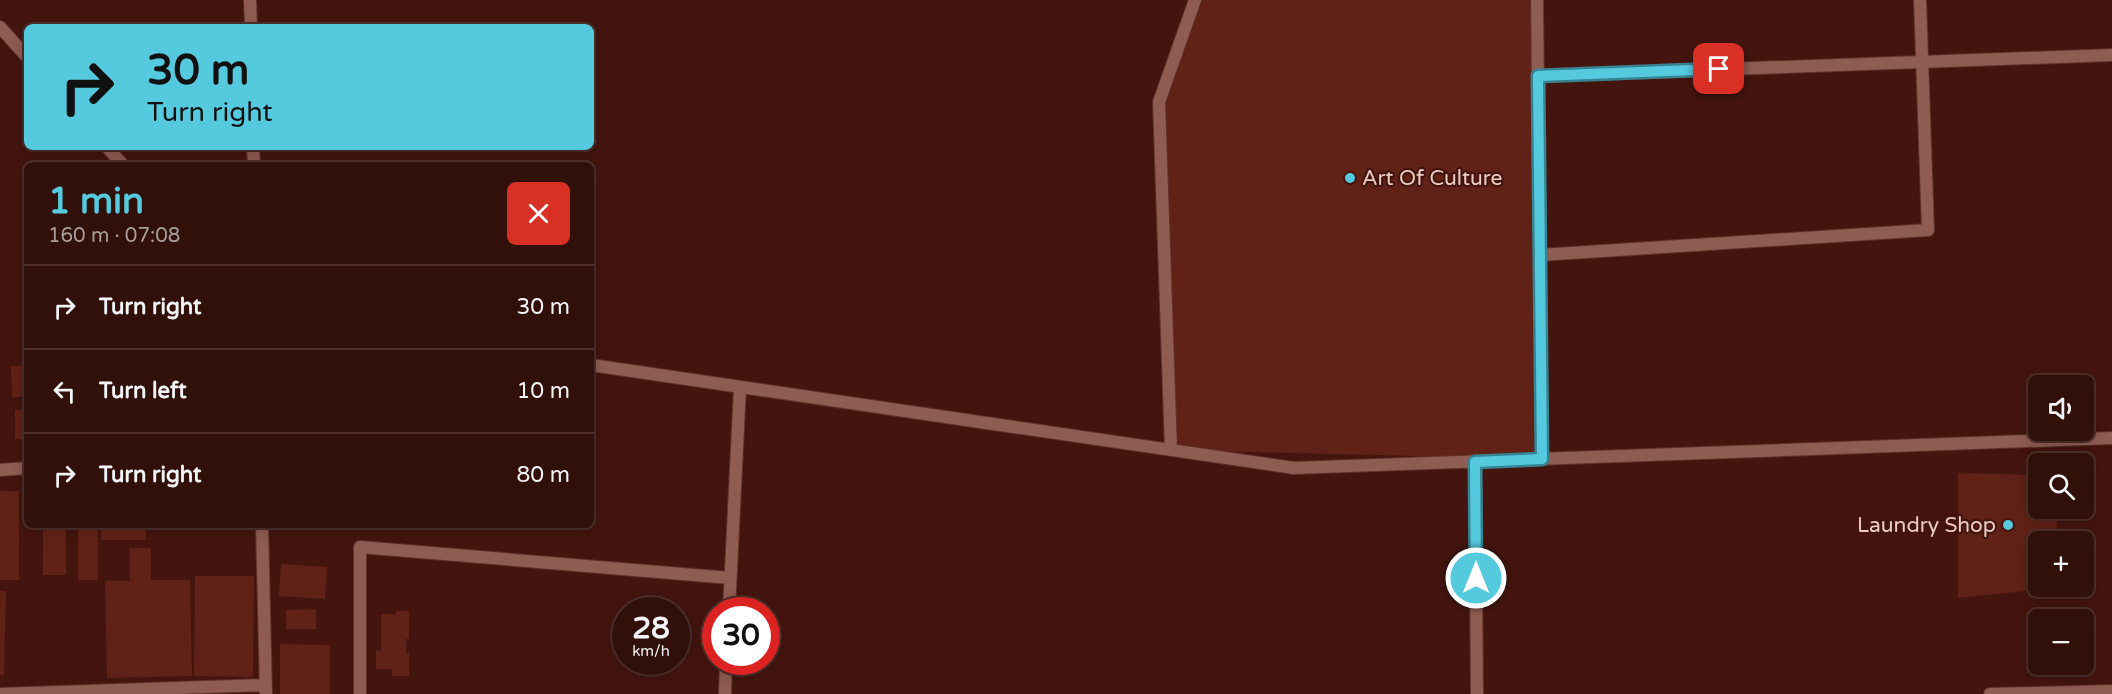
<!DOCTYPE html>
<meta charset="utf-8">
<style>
body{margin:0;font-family:"Varela Round",sans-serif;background:#3a1913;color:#f1f3f6;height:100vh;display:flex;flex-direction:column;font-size:22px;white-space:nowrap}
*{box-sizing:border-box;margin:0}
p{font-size:20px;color:#a89d9c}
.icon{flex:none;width:33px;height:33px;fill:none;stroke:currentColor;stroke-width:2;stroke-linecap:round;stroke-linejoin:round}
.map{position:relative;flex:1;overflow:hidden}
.panel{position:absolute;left:24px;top:162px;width:570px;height:366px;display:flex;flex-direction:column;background:#32100a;border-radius:9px;box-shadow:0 3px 15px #0003,0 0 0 2px #4d302b}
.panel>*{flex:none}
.banner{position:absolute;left:24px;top:24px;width:570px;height:126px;border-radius:9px;box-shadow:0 3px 15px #0003,0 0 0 2px #4d302b;background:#55cadf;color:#111;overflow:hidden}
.fabs{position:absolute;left:2028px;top:375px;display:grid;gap:12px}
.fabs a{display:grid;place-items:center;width:66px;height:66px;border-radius:9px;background:#32100a;box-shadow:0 3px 15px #0003,0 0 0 2px #4d302b;font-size:30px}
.speed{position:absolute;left:612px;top:597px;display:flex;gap:12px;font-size:30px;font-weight:700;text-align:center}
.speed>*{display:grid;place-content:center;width:78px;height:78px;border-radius:50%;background:#32100a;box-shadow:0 3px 15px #0003,0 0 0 2px #4d302b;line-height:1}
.speed small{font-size:15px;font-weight:400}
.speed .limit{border:9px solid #d22;background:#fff;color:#111}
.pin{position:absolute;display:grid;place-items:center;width:51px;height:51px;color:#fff;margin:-26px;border-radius:12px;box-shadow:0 3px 9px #0006}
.me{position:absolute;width:66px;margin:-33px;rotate:0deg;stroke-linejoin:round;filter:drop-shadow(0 0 4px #0008)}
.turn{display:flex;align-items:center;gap:21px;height:126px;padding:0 24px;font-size:27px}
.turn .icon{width:78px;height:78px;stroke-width:2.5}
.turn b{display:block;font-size:42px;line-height:51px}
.round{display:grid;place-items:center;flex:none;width:63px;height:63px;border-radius:9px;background:#3a1913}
.summary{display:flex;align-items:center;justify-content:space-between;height:102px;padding:0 24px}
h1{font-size:36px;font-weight:700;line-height:45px;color:#55cadf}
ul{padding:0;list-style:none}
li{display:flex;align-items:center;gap:18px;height:84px;padding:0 24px;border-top:2px solid #4d302b}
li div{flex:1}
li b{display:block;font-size:22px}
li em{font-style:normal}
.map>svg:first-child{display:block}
.building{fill:#602116}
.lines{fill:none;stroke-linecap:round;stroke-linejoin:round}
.street-casing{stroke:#5e322b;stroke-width:14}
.street{stroke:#8f5c52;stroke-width:12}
.route-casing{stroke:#378391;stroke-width:15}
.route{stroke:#55cadf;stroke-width:10}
.poi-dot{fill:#55cadf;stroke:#43150e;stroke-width:2}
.labels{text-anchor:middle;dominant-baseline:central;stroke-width:4.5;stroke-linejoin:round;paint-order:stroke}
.poi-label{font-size:21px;fill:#ebccc5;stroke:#43150e;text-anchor:start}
</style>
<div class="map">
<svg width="2112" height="694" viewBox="0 0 2112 694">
<rect width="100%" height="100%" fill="#43150e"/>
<path class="building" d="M1195,0H1537L1542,459L1171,450L1159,102Z
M11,366H27V397H12Z
M15,410H27V439H15Z
M1958,473L2038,475V508H2056L2058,542H2038V586L2054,588L1958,598Z
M0,491H19V580H0Z
M43,525H66V575H43Z
M78,525H98V580H78Z
M101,525H146V540H101Z
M130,548H151V580H190L192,676L107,678L105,581H130Z
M281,564L327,567L325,599L279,596Z
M195,576H254L253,677L194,676Z
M0,591H6L4,675H0Z
M316,609V629H286V610Z
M396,611H409V639H406V653H409V676H392V669H376V651H381V614H396Z
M280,644L330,645V694H280Z"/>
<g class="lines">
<g class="street-casing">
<path id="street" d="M250,0L251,27
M1537,0L1542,459
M0,27L27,57
M1537,76L2112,55
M107,147L123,165
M253,147L254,165
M1540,255L1928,230L1920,0
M591,365L1294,468L2112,438
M1171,450L1159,102L1195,0
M1475,462L1477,694
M0,470L27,468
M262,525L266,694
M729,610L740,387
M0,694L266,685
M360,694V547L730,578
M725,694L726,662
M1990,694L2112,691"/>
</g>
<use href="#street" class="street"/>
</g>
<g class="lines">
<g class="route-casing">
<path id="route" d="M1476,578L1475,462L1542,459L1538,76L1719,69"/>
</g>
<use href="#route" class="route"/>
</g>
<g class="poi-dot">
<circle cx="1350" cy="178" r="6"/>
<circle cx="2008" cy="525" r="6"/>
</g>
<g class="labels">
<g class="poi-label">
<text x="1362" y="178">Art Of Culture</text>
<text x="1996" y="525" text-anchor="end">Laundry Shop</text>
</g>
</g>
</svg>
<div class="fabs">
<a><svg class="icon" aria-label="sound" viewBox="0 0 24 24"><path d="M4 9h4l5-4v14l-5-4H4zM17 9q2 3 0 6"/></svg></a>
<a><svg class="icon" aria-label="search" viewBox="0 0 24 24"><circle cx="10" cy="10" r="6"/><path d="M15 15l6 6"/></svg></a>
<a>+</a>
<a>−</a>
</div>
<div class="speed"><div>28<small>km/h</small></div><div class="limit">30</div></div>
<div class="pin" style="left:1719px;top:69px;background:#d93025"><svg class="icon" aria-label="arrive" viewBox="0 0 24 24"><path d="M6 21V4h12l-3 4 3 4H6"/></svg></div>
<svg class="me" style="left:1476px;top:578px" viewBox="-20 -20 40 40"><circle r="17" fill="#55cadf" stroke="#fff" stroke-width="3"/><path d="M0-11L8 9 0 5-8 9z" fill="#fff"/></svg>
<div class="banner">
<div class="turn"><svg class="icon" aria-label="right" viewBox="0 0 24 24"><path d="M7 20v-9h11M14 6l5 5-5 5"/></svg><div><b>30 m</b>Turn right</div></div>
</div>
<section class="panel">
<div class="summary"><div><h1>1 min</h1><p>160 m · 07:08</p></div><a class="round" style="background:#d93025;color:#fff"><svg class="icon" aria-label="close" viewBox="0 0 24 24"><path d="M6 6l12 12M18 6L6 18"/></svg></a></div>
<ul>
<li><svg class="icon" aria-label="right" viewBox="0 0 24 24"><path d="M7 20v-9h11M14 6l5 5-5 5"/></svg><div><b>Turn right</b></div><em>30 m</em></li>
<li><svg class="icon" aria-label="left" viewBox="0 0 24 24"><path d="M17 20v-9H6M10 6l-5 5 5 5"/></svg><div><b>Turn left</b></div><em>10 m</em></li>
<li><svg class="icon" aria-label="right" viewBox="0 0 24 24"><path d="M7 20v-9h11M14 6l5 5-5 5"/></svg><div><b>Turn right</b></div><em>80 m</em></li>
</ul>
</section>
</div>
